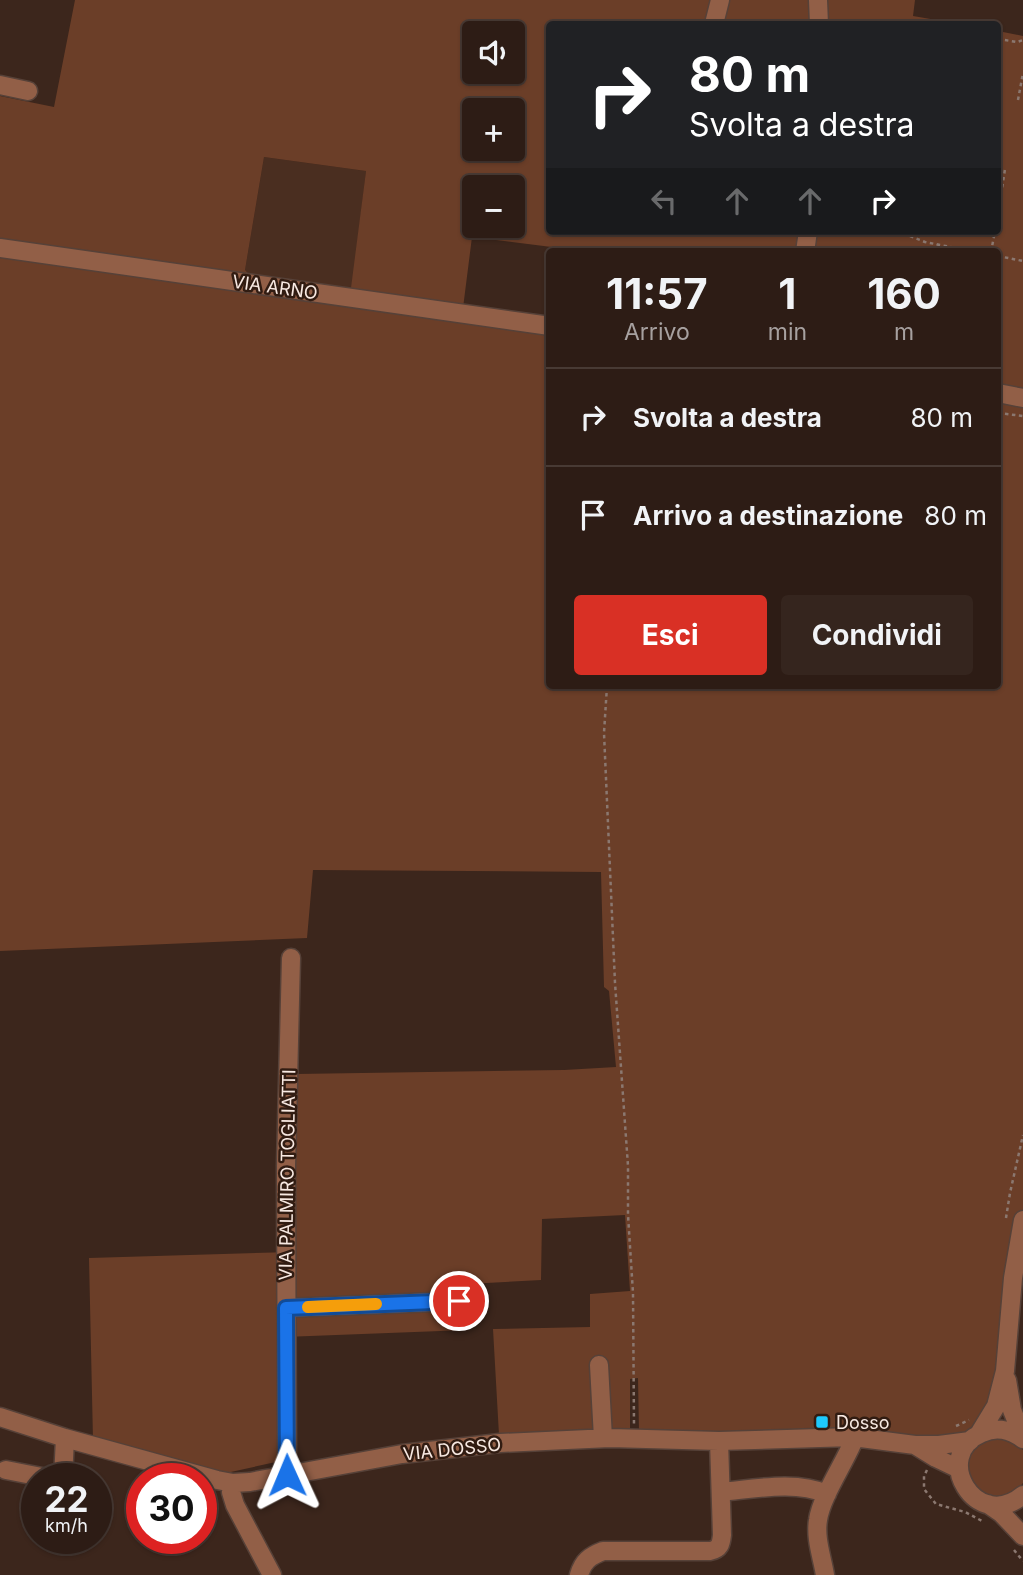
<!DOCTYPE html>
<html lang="it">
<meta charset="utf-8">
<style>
body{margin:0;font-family:Inter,sans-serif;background:#35251e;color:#f1f3f6;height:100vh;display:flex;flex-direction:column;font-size:26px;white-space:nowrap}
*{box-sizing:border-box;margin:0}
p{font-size:23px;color:#a7a1a0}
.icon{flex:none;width:38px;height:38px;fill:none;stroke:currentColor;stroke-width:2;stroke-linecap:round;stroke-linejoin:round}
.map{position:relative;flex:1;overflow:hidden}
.drawer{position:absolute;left:546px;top:248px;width:455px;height:441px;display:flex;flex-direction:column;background:#2d1c15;border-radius:7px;box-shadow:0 2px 5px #0004,0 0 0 2px #483a34}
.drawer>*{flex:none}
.top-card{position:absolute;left:546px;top:21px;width:455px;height:214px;border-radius:7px;box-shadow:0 2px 5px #0004,0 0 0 2px #483a34;background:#202124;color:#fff;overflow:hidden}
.tools{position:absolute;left:462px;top:21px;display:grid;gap:14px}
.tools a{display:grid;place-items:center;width:63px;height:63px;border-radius:7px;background:#2d1c15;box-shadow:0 2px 5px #0004,0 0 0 2px #483a34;font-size:35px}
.speed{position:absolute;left:21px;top:1463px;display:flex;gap:14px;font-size:35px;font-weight:700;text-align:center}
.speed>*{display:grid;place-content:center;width:91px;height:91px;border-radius:50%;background:#2d1c15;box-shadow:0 2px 5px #0004,0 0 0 2px #483a34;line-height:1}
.speed small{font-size:18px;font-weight:400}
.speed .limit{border:10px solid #d22;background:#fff;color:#111}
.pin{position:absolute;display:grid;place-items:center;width:60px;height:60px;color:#fff;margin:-30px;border:4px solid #fff;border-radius:50%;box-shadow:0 2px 7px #0007}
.me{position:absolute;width:77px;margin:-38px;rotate:359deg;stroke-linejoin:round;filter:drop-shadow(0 0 5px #0008)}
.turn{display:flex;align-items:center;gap:24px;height:147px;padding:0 28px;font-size:32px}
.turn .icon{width:91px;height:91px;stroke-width:2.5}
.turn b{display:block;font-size:49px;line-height:60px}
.lanes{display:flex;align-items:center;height:66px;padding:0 28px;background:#0003;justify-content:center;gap:35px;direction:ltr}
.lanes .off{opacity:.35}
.eta{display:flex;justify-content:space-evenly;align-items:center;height:119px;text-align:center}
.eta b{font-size:42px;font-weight:700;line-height:49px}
.action{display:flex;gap:14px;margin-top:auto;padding:14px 28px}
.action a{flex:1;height:80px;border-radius:7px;background:#d93025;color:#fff;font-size:28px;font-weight:700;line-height:80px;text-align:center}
.action a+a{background:#35251e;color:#f1f3f6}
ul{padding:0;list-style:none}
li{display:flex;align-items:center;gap:21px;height:98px;padding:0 28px;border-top:2px solid #483a34}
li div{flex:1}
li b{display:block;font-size:26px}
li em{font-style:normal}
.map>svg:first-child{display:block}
.built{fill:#4a2e20}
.green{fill:#6b3e28;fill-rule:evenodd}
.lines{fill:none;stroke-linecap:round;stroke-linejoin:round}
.minor-casing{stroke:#564138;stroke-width:21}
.path{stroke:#8b7870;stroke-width:2.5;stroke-dasharray:3.5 3.5;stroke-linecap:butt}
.minor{stroke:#925f47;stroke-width:18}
.route-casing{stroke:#114b97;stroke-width:18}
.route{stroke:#1a73e8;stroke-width:12}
.slow{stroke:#f59e0b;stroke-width:12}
.poi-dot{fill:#1ec9fd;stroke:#311c12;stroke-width:2.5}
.labels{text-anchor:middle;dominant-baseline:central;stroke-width:5;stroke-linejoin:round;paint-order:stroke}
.street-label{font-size:18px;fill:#f8e9e2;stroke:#311c12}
.poi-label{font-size:18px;fill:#f8e9e2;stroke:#311c12;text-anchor:start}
</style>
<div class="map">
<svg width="1023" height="1575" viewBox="0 0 1023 1575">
<rect width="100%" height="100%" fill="#3c261c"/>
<path class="built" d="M264,157L366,171L352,288L251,276L245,270Z"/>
<path class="green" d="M75,0H915L913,16L960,24H550V231H998V31L1023,36V1245L1011,1239L998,1435L1016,1443L1023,1450V1483L1018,1489L1003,1497H994L978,1491L968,1477L967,1459L938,1437L866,1432L738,1437L639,1432L638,1378L630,1379V1434L499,1435L493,1329L590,1327V1294L630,1291L625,1215L542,1219L541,1280L467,1284V1330L284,1337L285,1460L217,1475L93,1440L89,1258L292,1252L296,1074L564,1070L616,1067L609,991L604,987L601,872L313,870L307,938L0,951V96L54,107ZM474,33H513V72H474ZM474,110H513V149H474ZM264,157L366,171L351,288L251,276L245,270ZM474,187H513V226H474ZM472,237L591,252H998V686H550L549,321L463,308Z"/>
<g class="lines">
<g class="minor-casing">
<path id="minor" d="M818,0L819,24
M714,24L720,0
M0,85L28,91
M0,248L550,326
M805,252L808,231
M998,393L1023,398
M286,1308L459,1301
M599,1365L603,1438
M1007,1380L1012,1410L1023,1437
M0,1417L65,1438L217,1480L233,1483L250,1482L402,1454L500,1443L610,1438L719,1441L853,1437L915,1445H939L970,1441
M979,1434L996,1406L1005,1371L1013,1278L1023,1220
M1023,1439C1010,1430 997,1426 982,1433C930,1455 976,1534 1023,1495
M915,1445L936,1458L959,1469
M6,1470L52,1479
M287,1475L286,1166L291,958
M63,1479L65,1438
M233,1483L231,1492L235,1505L272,1575
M721,1492C754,1489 796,1480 827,1494
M988,1504L1001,1513L1023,1536
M579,1575C583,1561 590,1556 603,1551H710C720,1549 721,1544 722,1535L719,1441
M825,1575C822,1557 815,1538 818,1520C821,1498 843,1465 852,1444L853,1437"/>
</g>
<path class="path" d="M884,24H898
M998,39L1017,42L1023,40
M1018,100L1023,73
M998,215L1005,169
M897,231L925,242L976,252
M934,252L938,244
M991,252L995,231
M998,256L1023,261
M998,413L1023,416
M607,686L604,733L615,983L628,1166V1215L633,1293L634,1425
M1006,1218L1010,1193L1023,1135
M956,1426L969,1420
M927,1470L924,1476V1489L936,1504L965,1512L984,1522
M1014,1550L1023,1561"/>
<use href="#minor" class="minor"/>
</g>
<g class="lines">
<g class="route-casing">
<path id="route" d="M287,1475L286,1308L459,1301"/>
</g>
<use href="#route" class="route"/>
<path class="slow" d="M308,1307L376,1304"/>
</g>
<rect class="poi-dot" x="815" y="1415" width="14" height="14" rx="3.5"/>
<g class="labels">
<g class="street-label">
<text transform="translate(275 287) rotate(8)">VIA ARNO</text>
<text transform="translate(287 1175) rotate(-89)">VIA PALMIRO TOGLIATTI</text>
<text transform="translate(452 1449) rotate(-6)">VIA DOSSO</text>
</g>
<g class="poi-label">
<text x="836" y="1422">Dosso</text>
</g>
</g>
</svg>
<div class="tools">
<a><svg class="icon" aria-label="sound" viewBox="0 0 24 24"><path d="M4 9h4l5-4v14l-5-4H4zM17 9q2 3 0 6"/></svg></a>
<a>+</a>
<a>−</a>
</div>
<div class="speed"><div>22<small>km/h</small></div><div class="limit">30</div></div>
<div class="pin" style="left:459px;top:1301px;background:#d93025"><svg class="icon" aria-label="arrive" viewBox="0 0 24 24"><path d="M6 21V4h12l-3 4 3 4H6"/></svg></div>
<svg class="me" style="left:287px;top:1475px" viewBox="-20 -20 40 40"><path d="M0-17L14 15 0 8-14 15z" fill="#1a73e8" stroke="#fff" stroke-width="4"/></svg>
<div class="top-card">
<div class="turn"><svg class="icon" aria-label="right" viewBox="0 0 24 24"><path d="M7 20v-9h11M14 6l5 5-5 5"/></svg><div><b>80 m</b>Svolta a destra</div></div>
<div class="lanes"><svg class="icon off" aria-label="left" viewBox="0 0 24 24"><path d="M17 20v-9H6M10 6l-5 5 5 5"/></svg><svg class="icon off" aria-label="ahead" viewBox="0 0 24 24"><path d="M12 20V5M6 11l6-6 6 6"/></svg><svg class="icon off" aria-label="ahead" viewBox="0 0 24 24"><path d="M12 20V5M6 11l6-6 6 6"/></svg><svg class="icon" aria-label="right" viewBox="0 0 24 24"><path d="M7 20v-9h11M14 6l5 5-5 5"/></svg></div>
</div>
<section class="drawer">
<div class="eta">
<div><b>11:57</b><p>Arrivo</p></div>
<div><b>1</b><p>min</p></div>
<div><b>160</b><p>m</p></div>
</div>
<ul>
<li><svg class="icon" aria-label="right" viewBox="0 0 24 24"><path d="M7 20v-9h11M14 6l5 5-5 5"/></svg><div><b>Svolta a destra</b></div><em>80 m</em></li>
<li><svg class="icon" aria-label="arrive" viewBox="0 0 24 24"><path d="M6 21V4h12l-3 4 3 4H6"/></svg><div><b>Arrivo a destinazione</b></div><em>80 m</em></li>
</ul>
<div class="action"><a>Esci</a><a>Condividi</a></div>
</section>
</div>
